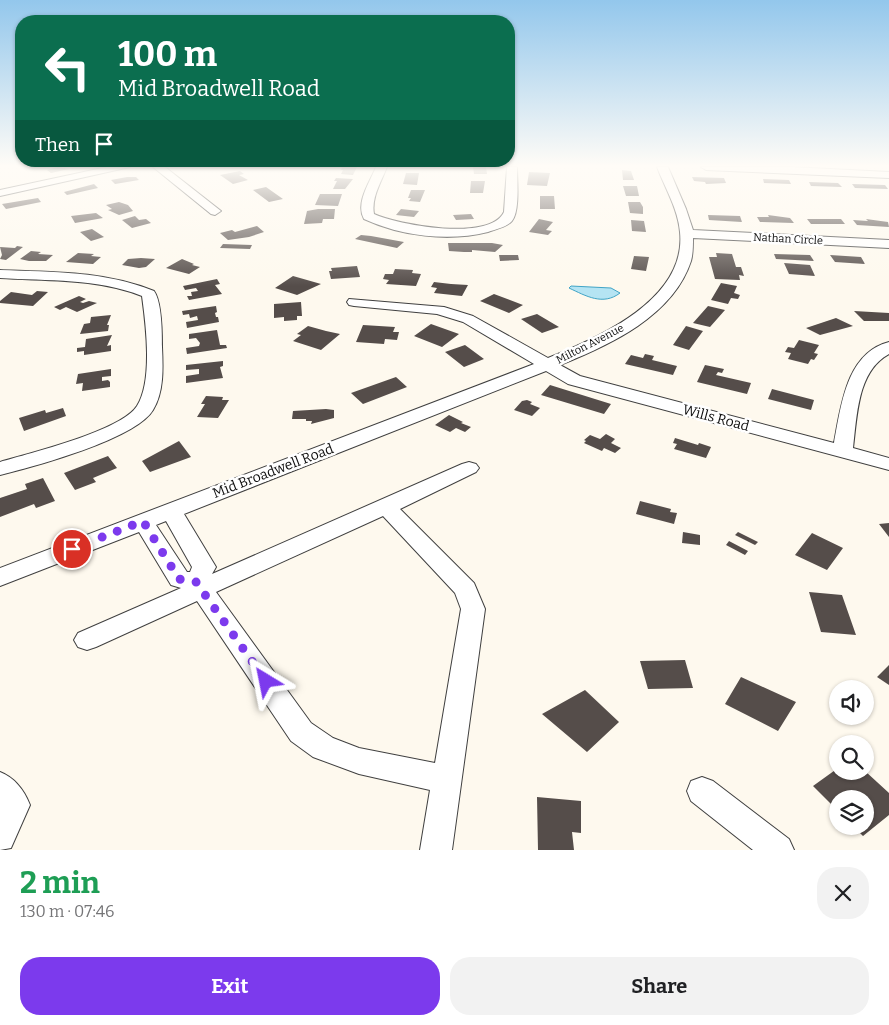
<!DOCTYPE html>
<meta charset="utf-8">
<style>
body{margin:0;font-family:Bitter,serif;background:#f2f2f2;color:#202124;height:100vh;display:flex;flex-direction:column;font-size:19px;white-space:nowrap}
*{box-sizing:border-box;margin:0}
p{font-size:16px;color:#757577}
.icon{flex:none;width:28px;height:28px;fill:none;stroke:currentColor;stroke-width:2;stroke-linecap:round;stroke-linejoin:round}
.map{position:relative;height:850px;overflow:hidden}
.panel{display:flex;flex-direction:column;background:#fff;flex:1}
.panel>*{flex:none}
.top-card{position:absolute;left:15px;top:15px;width:500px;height:152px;border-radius:20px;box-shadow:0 1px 4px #0004;background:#0b6e4f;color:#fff;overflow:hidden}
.fabs{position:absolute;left:829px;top:680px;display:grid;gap:10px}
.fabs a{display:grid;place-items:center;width:45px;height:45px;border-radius:50%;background:#fff;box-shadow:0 1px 4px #0004;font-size:25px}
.pin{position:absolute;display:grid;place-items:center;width:42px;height:42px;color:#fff;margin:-21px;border:2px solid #fff;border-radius:50%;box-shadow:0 1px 5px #0007}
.me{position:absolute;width:55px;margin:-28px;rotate:325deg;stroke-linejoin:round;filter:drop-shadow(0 0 4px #0008)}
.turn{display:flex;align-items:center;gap:18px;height:105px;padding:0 20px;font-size:22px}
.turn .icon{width:65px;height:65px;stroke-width:2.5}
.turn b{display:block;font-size:35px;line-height:42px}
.then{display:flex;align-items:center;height:48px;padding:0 20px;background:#0003;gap:10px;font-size:19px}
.round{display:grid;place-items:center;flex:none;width:52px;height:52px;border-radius:20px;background:#f2f2f2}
.summary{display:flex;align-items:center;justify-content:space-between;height:85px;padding:0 20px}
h1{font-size:30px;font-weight:700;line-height:38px;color:#1e9e55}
.cta{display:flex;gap:10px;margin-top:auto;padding:10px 20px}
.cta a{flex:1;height:58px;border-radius:20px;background:#7c3aed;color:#fff;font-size:20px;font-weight:700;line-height:58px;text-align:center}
.cta a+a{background:#f2f2f2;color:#202124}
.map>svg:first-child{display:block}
.water{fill:#b5e4f3;stroke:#40a4c6}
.building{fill:#554d4a}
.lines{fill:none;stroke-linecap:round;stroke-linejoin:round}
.minor-casing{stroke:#404040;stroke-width:2}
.minor{fill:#fff;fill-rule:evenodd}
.route{stroke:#7c3aed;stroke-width:9;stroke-dasharray:0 16.2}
.labels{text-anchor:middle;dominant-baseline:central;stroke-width:5;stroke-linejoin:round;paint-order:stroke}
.far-street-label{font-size:11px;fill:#0d0d0d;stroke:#fff}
.street-label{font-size:14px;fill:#0d0d0d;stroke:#fff}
</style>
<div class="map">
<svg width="889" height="850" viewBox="0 0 889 850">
<rect width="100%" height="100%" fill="#fef9ee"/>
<path class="water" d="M571,286L611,288L620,293C603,306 586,296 569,288Z"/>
<path class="building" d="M58,167L69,169L51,173L47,170Z
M342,167H357L353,175L341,174L343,170H341Z
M473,167H486L487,174H474Z
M622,170L631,171L634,180H623Z
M240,171L244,174L239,175L248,180L233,184L220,175Z
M529,172L550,173L547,186L527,185Z
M406,173H419L417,185L403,184Z
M127,177H136L139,180L115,184L111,180Z
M692,177L724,178L726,183L706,184L705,182L694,181Z
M336,178L353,179L345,189H333L337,181H334Z
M763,179L789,180L791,184L764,183Z
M471,181H485L483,193H470Z
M809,182L838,183L842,187L811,186Z
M94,184L98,188L67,195L64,192Z
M852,184L885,185L888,189L855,188Z
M623,186H637L639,196H626Z
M266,187L283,199L269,202L253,190Z
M411,190H425L420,202L409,201L411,198H408Z
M320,194H342L338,206L315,205Z
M540,196H554L555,209H540Z
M38,198L41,202L6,209L2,204Z
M119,202L128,205L133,211L119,215L108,210L112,209L106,205Z
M628,202H640L643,207V214L630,213Z
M318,209H335L334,219H323L322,223L304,224L307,211Z
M401,209L419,211L414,217L396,215Z
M96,213L103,218L75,223L71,216Z
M471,214L474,219L456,220L453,215Z
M708,215L740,216L742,222L709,220Z
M768,215L790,218L794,223L760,222L757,217H769Z
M135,216L139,220L146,219L151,223L132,228L122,220Z
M539,219L553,222L546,230L552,231L548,235L529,232Z
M807,219H841L845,224H811Z
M866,219L888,222L889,227L857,225L853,220L868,221Z
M631,220L644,221L646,232L632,231Z
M257,226L264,232L249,237L228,240L220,233L232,230L235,232Z
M92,229L104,237L91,241L80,232Z
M361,235L371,236L404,242L397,248L355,239Z
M448,243H492L503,245L495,252L472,250V252H464L449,251Z
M223,244L252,245L250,249L220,248Z
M17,246L23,247L6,260L0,259L2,255L0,247L15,248Z
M31,251L41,252L38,254L53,255L46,261H29L20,259Z
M78,253L94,254L91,256L101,257L93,264L66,262Z
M716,253L732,254L736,267H741L744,276L739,275L740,280L715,279L709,257H717Z
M774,254L810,255L814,261L776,259Z
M499,255H518L519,260L500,261Z
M830,255L861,257L865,264L835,262Z
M634,256L649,257L646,271L631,269Z
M141,258L155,259L146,267L139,268L122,265L128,259Z
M182,259L194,264L192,265L200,267L189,274L166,268Z
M784,263L810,265L815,276L789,274Z
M357,266L360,277L331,279L329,271H332L331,268Z
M395,269L413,270L412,273L421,274L416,286L386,284L389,280L383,279L385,274H393Z
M293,276L321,284L297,295L275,288Z
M217,279L220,284L215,285L222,294L189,300L187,296H192L191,292L198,291L196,288L185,290L183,286Z
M434,282L451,284L468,285L462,296L434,293L437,288L431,287Z
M721,283L737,286L734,293L740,295L738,299L731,298L728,304L711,300Z
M37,291L48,292L33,306L0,303V301L11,292L32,295Z
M494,294L523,305L509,313L480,301Z
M79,296L86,299L80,302L83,303L89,301L97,303L77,312L66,307L60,310L54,307Z
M301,302L302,316H297V320L284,321V317L274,318V304Z
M216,306L217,312L215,313L216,317H218L219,322L187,328L186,322L198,320L197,316L190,318L189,314L183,315L182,311Z
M708,306L725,310L710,327L693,323Z
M854,311L889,313V321H864Z
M537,314L559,327L542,333L521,319Z
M111,315L107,325H109L108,331L80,334L84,324L90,323L91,317Z
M836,318L853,326L820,335L806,328Z
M431,324L459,334L442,347L414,336Z
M363,325L395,327L393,332H399L397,340L385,339L384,344L356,342Z
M308,326L326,331L340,334L321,350L293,341L301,335L297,334Z
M686,326L703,331L689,350L673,345Z
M217,330L220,345H226L227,348L187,354L186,348L199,346L200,343L196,338L189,339V334Z
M112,335L107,346L111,345V351L84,355V351L77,352V348L85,347L86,339Z
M799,340L819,345L814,353L818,354L814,360L811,359L808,364L788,359L791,353L785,352L788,347L794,348Z
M465,345L484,359L464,367L445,352Z
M645,354L654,356L652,360L677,366L673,375L625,364L631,355L643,358Z
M223,361V366L220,367L223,378L186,383V376L199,374V369L186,370V365Z
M705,365L724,369L722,373L718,372L716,375L751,383L747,394L697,382Z
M111,369V376L102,377V381L108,380L110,382V387L82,391L83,383L76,384L78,374Z
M396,377L407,387L363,404L351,393Z
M550,385L611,404L604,414L541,395Z
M772,389L814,400L811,410L768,399Z
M206,396L223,397L222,400H229L218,418L197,417L205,404H201Z
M527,400L532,402L530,404L540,408L532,416L514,410L522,401Z
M63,408L66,416L24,431L19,418L45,410L46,413Z
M326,409L334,410V418L311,424L312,421H306V419H292L293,411Z
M449,415L463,422L461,423L471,427L465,432L456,428L450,432L435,425Z
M606,434L615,439L611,443L621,448L615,453L604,448L602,451L584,443L586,441L584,440L590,435L600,439Z
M675,438L698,445L699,443L711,447L706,458L674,449L677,444L673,443Z
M179,441L191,457L150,472L142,461Z
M108,456L117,468L93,478L96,482L75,490L64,473Z
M43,478L55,501L36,508L34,504L0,517V498L27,489L25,484Z
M640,501L671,509L670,512L677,513L674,524L636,514Z
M889,523V537L879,524Z
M683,532L700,535V545L682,543Z
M738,532L758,542L755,545L735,535Z
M812,533L843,548L827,570L795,555Z
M729,541L748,551L745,555L726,545Z
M809,592L842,595L856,635L821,632Z
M685,660L693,688L648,689L640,661Z
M889,665V685L877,677Z
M741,677L796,702L778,731L725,704Z
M585,690L619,722L587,752L542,714Z
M838,768V771H865L889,793V815L863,836L853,826H865V799H838V811L813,786Z
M537,797L581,801V833L572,832L574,850H538Z"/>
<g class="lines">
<g class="minor-casing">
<path id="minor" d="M107,167H130L0,196V190Z
M153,167H165L221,211L215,215L211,214Z
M376,167H387C381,182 371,198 374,214C398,225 490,242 504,212L507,167H517C517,180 520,211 512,221C507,227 496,229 488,232C448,242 401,236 364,219C355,203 370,182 376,167Z
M657,167H668L686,209L693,230L889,240V248L693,238C693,245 693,254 691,261C673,316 610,345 560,365L580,376L834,443C841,407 846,353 889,342V354C857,371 857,417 853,448L889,458V470L568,384L546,371L184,514L216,567L212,574L462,464L469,462L476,464L479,468L476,472L400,509L474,583L485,609L452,850H420L430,790L359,774L313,757L291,741L197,601L96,647L87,650L78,647L74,640L78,633L181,588L171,585L139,532L0,586V568L534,364L463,322L437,314L354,306L349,305L347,302L349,299L444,307L473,316L548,358C599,338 687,299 680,232C678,209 665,188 657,167ZM383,516L455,593L461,609L435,763L359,748L333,738L311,723L216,592ZM166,521L192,567L190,572H187L156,525Z
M701,167H791L889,172V178L706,170Z
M0,270C52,272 105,271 154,291C162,302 162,333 162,347C163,368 164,392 153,410C136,439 33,467 0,475V462C30,453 121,431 137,406C153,381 146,325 142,296C97,278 48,281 0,278Z
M0,772C15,778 24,790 30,805L11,848L0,850Z
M702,777L713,781L789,839L794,850H753L691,801L687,791L691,781Z"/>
</g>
<use href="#minor" class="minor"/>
</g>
<linearGradient id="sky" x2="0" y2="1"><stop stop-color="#93c7ec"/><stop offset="0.58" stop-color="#fffcf7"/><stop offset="1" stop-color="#fffcf7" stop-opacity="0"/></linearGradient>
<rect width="889" height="286" fill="url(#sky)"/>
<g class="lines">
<path class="route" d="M72,549L143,521L179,579L196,582L266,681"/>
</g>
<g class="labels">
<g class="far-street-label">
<text transform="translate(788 239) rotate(3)">Nathan Circle</text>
<text transform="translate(590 344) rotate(-27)">Milton Avenue</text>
</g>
<g class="street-label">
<text transform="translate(716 418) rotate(15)">Wills Road</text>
<text transform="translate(273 471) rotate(-21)">Mid Broadwell Road</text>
</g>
</g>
</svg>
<div class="fabs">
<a><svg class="icon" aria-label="sound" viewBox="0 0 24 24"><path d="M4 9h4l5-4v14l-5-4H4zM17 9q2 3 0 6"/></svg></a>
<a><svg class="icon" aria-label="search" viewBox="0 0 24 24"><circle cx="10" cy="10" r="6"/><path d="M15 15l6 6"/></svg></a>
<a><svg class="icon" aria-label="layers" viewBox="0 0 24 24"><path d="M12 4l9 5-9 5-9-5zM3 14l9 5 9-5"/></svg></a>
</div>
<div class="pin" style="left:72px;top:549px;background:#d93025"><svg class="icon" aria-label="arrive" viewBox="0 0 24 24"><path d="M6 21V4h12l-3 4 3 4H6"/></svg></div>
<svg class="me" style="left:266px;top:681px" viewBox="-20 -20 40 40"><path d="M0-17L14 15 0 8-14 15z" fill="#7c3aed" stroke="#fff" stroke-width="4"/></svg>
<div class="top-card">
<div class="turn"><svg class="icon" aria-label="left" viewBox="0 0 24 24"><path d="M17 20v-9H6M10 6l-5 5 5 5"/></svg><div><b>100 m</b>Mid Broadwell Road</div></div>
<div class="then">Then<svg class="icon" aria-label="arrive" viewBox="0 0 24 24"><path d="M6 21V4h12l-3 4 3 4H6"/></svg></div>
</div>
</div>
<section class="panel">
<div class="summary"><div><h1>2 min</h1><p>130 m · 07:46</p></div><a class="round"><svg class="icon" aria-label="close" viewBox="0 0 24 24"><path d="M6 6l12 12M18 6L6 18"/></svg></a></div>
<div class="cta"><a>Exit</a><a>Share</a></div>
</section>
